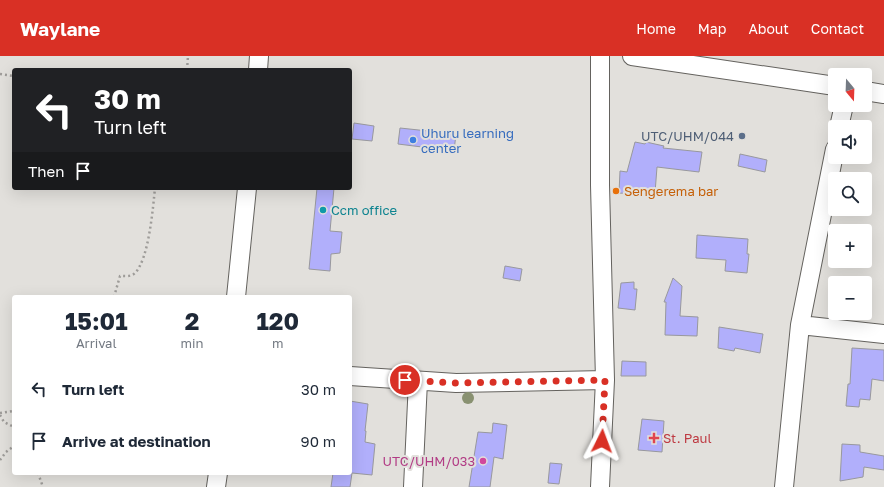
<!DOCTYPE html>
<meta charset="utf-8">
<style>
body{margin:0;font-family:"Golos Text",sans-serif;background:#f2f2f3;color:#1f2937;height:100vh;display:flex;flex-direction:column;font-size:15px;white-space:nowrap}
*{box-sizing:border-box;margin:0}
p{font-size:13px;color:#747a83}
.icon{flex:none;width:22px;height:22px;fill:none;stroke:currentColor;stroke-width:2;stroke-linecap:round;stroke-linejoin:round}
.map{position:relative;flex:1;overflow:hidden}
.sheet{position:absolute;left:12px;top:239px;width:340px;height:180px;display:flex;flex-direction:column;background:#fff;border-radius:4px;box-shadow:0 4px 16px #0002}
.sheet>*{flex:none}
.top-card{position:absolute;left:12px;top:12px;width:340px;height:122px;border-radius:4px;box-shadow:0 4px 16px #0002;background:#202124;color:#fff;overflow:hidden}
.needle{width:26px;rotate:161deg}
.fabs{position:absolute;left:828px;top:12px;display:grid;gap:8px}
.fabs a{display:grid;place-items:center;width:44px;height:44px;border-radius:4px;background:#fff;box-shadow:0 4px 16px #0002;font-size:20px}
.pin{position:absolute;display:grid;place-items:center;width:34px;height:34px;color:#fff;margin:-17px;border:2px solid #fff;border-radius:50%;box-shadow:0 1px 4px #0007}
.me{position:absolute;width:44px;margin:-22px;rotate:3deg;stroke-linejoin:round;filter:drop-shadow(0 0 3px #0008)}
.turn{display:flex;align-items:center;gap:14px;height:84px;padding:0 16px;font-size:18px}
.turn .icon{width:52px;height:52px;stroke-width:2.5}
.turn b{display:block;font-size:28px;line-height:34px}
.then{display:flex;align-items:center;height:38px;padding:0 16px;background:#0003;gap:8px;font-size:15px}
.eta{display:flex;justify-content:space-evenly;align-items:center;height:68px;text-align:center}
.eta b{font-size:24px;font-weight:700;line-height:28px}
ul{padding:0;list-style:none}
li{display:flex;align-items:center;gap:12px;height:52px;padding:0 16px}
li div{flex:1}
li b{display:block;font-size:15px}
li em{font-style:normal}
header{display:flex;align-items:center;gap:24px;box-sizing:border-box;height:56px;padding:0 20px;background:#d93025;color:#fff}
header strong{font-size:19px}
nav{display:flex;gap:22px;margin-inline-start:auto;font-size:14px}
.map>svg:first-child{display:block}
.building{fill:#b1affb;stroke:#98989d}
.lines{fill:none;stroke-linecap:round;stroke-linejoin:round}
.street-casing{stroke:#64625e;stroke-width:20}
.path{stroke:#9e9c99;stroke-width:2.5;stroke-dasharray:2 3;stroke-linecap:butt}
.street{stroke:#fff;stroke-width:18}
.tree{fill:#899171}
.route{stroke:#d93025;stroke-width:7;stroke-dasharray:0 12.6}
.service-dot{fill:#5c6f8a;stroke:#e2e0dc;stroke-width:1.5}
.shop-dot{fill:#3f7fe0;stroke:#e2e0dc;stroke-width:1.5}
.food-dot{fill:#e8710a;stroke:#e2e0dc;stroke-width:1.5}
.culture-dot{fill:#0f9aa8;stroke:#e2e0dc;stroke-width:1.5}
.health-dot{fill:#e0444e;stroke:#e2e0dc;stroke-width:1.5}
.hotel-dot{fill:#d1479c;stroke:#e2e0dc;stroke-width:1.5}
.labels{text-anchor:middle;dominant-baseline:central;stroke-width:4;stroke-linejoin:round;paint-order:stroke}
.shop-label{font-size:13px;fill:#366cbe;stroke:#e2e0dc;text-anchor:start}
.service-label{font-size:13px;fill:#4e5e75;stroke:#e2e0dc;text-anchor:end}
.food-label{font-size:13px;fill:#c56008;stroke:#e2e0dc;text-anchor:start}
.culture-label{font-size:13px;fill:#0d838f;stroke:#e2e0dc;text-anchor:start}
.health-label{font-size:13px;fill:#be3a42;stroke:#e2e0dc;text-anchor:start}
.hotel-label{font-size:13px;fill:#b23c85;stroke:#e2e0dc;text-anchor:end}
</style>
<header>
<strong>Waylane</strong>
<nav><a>Home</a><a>Map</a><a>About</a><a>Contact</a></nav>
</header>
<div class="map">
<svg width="884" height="431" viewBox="0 0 884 431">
<rect width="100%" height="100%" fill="#e2e0dc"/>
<path class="building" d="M354,67L374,70L372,85L352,83Z
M400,72L456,78L454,95L398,88Z
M635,86L645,88L646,86L664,90L663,92L702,96L699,116L657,111L655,137L635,136V138L619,137L620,115L627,116Z
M740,98L767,104L765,116L738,110Z
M317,132H334L330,175L342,176L340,197L331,198L330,215L309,213Z
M697,179L748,183L747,198H749L747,217L725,215L726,204L696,202Z
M505,210L522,213L520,225L503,222Z
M673,222L682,230L680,260L698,261L697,280L665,279L666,246H664Z
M634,226V233H637L635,254L618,252L621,227Z
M719,271L763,278L760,297L735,292L734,295L718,292Z
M852,292L884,294V325L872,323L870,344L860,343L859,351L846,350L848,328H850Z
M622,305L646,306V320H621Z
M350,345L368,348L365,375H366L365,386L375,388L372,419L352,417L350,431H331L333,417H351H350Z
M642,363L664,365L662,396L638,394Z
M493,367L507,369L503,403L494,401L490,431H469L478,376L492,377Z
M842,388L860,389V396L884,400V414L864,411L863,421L840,425Z
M550,407L562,408L559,428L548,427Z"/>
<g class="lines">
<g class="street-casing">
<path id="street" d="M632,0L835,30
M258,14L259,0
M865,35L884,38
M839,71L844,49
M236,241L247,132
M800,269L884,278
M350,320L456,327L605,324
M216,431L218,417
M413,431L418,325
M600,431L605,324L600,129V0
M784,431L800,269L835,93"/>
</g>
<path class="path" d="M187,14L188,0
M0,18L14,20
M114,241L120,220C125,220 131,221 135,217C149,203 153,151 155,132
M0,357L14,355
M0,359L4,366L14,371
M0,404L6,396L14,390
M38,417L43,431"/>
<use href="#street" class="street"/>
</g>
<circle class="tree" cx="468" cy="342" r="6"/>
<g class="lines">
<path class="route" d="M405,324L456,327L605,324L602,385"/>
</g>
<circle class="service-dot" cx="742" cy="80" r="4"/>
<circle class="shop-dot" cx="413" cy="84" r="4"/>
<circle class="food-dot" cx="616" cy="135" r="4"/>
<circle class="culture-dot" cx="323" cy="154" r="4"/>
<path class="health-dot" d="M652 376h4v4h4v4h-4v4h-4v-4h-4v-4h4z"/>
<circle class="hotel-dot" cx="483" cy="405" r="4"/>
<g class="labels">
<g class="shop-label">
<text x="421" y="77">Uhuru learning<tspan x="421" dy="15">center</tspan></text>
</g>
<g class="service-label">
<text x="734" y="80">UTC/UHM/044</text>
</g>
<g class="food-label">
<text x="624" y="135">Sengerema bar</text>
</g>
<g class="culture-label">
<text x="331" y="154">Ccm office</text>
</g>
<g class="health-label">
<text x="663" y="382">St. Paul</text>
</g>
<g class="hotel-label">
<text x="475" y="405">UTC/UHM/033</text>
</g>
</g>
</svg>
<div class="fabs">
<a><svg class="needle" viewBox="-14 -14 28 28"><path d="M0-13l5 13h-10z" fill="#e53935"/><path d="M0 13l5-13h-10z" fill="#747a83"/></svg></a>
<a><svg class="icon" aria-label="sound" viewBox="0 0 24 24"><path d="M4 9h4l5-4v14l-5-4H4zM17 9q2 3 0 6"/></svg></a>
<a><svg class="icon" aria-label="search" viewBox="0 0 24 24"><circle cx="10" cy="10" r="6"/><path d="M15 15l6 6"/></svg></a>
<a>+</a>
<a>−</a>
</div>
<div class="pin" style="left:405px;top:324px;background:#d93025"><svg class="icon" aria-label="arrive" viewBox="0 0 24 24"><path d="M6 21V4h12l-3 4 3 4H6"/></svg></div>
<svg class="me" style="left:602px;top:385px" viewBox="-20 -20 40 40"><path d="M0-17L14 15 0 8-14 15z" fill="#d93025" stroke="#fff" stroke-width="4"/></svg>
<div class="top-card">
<div class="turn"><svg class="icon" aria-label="left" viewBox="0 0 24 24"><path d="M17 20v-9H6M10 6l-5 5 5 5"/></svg><div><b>30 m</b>Turn left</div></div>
<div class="then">Then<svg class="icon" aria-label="arrive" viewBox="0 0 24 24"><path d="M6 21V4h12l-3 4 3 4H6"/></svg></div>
</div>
<section class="sheet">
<div class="eta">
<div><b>15:01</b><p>Arrival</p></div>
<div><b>2</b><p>min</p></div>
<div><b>120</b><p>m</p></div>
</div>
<ul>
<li><svg class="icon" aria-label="left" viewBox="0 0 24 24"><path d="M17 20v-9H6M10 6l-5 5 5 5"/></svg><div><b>Turn left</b></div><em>30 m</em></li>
<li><svg class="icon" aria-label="arrive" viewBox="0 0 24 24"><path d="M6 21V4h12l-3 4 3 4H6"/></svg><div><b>Arrive at destination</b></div><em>90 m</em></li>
</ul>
</section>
</div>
